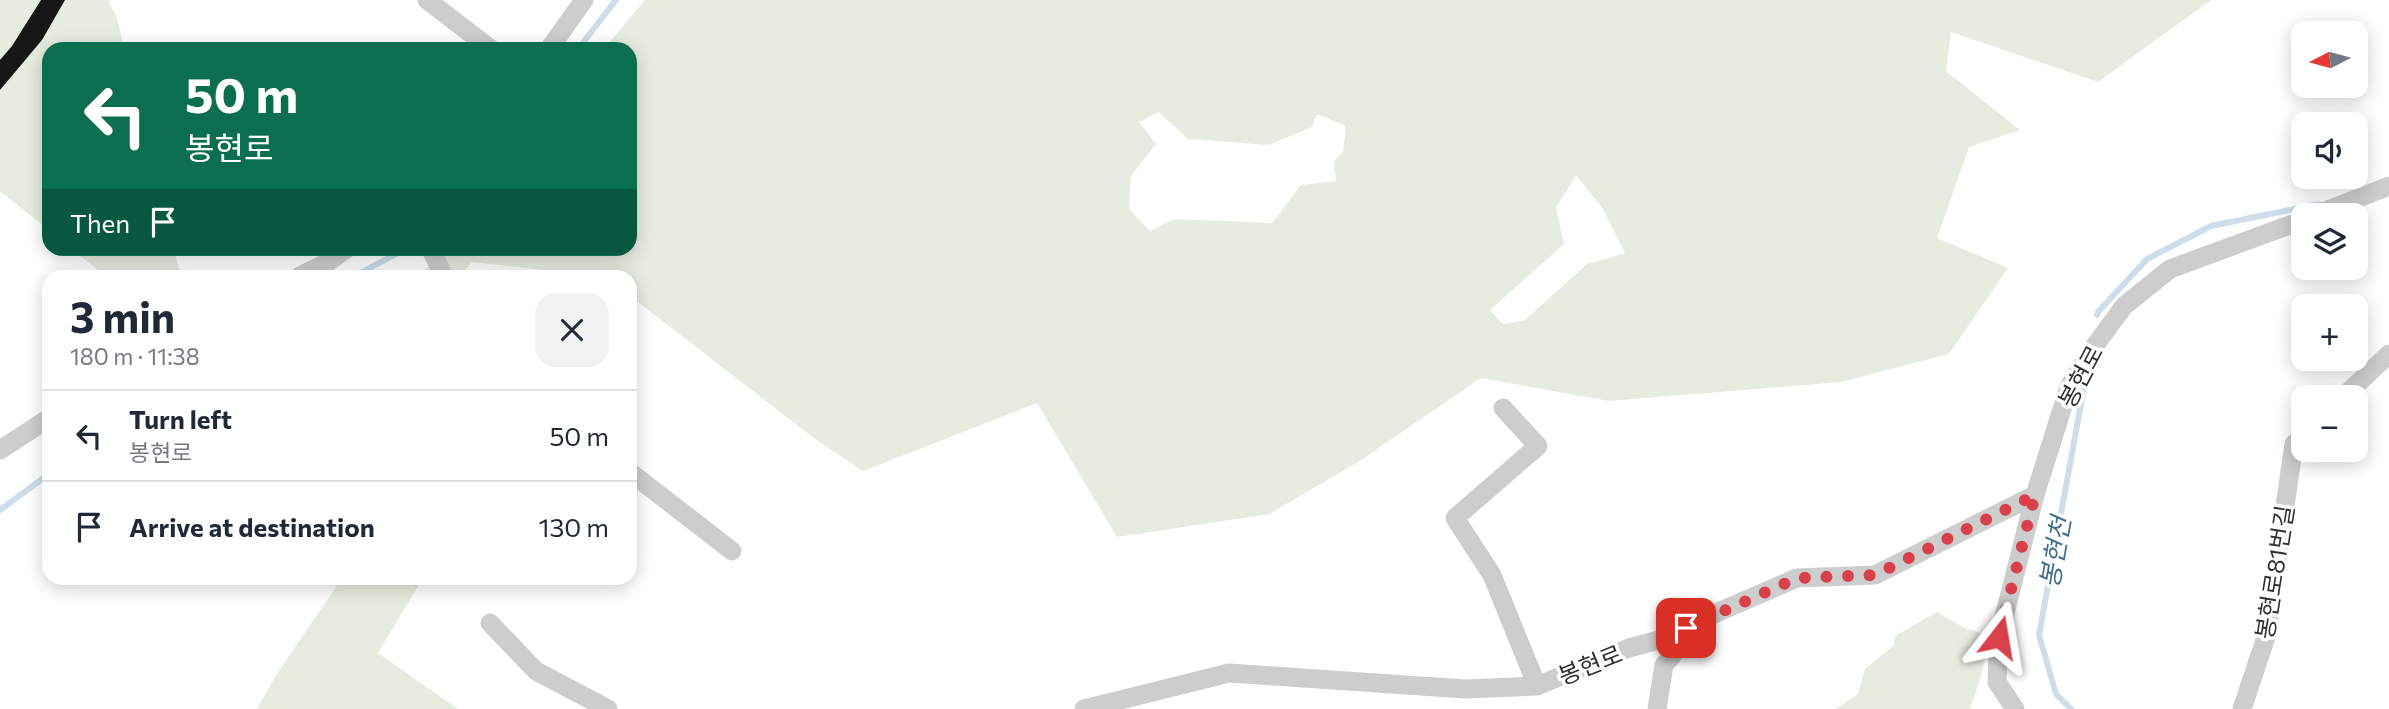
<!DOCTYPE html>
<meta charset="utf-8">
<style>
body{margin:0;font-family:Commissioner,"Noto Sans KR",sans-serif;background:#f2f2f3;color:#1f2937;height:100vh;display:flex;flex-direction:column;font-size:26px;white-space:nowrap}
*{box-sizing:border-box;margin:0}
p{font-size:23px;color:#747a83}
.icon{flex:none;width:38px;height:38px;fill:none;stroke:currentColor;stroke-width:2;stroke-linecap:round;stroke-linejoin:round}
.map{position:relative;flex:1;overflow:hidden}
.drawer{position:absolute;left:42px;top:270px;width:595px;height:315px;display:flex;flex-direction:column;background:#fff;border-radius:21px;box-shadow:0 4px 18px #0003}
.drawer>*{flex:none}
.top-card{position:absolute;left:42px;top:42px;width:595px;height:214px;border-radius:21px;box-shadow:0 4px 18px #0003;background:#0b6e4f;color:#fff;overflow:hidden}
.needle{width:46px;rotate:264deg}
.controls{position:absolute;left:2291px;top:21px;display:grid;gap:14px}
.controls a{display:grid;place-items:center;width:77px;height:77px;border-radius:14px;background:#fff;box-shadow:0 4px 18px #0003;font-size:35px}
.pin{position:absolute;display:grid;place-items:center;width:60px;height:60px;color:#fff;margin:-30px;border-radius:14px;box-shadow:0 4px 10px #0006}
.me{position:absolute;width:77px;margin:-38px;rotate:14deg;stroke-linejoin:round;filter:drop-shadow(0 0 5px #0008)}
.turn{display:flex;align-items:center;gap:24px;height:147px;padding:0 28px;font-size:32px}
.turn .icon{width:91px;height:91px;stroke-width:2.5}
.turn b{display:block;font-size:49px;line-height:60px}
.then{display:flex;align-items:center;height:66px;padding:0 28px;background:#0003;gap:14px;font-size:26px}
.round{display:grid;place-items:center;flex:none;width:74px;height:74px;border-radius:21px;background:#f2f2f3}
.headline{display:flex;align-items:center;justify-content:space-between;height:119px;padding:0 28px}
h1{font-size:42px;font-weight:700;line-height:52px}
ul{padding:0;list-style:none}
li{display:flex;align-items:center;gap:21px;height:91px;padding:0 28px;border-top:2px solid #e0e1e3}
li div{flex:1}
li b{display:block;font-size:26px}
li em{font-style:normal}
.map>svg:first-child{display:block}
.green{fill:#e6ecdf;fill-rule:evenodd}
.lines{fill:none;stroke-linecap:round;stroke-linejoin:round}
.stream{stroke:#cddeea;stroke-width:6}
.building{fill:#171717}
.minor{stroke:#cdcdcd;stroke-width:19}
.route{stroke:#d8414b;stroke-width:12;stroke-dasharray:0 21.6}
.labels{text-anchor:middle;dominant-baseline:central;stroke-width:7;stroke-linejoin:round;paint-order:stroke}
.street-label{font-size:24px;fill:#303030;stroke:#fff}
.water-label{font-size:26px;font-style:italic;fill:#446f8c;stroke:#fff}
</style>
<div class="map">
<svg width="2389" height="709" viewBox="0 0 2389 709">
<rect width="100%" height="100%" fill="#fff"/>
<path class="green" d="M0,0H108L117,18L124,49H49V230L0,191Z
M645,0H2211L2098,82L1951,32L1946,71L2020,130L1969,147L1937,238L2008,268L1949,354L1841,382L1609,401L1481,378L1358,462L1269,514L1117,537L1037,403L863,471L815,439L630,296V276H597L472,262L460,276H418L448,249L630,248V49H604ZM1159,112L1188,139L1268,145L1312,127L1317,114L1346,126L1343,152L1334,161L1336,181L1301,185L1272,223L1175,219L1150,231L1129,209L1131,176L1156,144L1139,122ZM1576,175L1603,209L1625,253L1587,264L1525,320L1503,324L1490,310L1564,244L1556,208Z
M71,249H174L181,276H106Z
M342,578H423L378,653L458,709H257L276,675Z
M1937,612L1965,628L1990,636L1980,679L1970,709H1836L1858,694L1865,669L1894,645L1895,636Z"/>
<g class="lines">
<path class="stream" d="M578,49L616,0
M355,276L407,248
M2097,315L2098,312L2147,259L2211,226L2319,204
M0,510L49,474
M2071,709L2056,694L2039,635L2084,387"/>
</g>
<path class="building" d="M41,0H65L42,40L0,90V60L12,46Z"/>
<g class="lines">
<path class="minor" d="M427,0L491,49
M549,49L584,0
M2315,215L2389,186
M430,248L444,276
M300,276L328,262L348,248
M2343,397L2389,354
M1503,408L1538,446L1455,518L1492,575L1537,686
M0,450L49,418
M630,472L732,551
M490,623L536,671L608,709
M1084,709L1229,673L1465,689L1537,686L1629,648L1670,637L1716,613L1797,578L1875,575L2035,495L2069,387L2091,351L2124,306L2170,269L2303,220
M1657,709L1664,665L1696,628
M2015,709L1997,682L1999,637L2035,495
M2242,709L2266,637L2294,444L2303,435"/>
</g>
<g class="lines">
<path class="route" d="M1686,628L1797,578L1875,575L2035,495L1999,637"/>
</g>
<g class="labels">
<g class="street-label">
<text transform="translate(2080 376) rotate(-62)">봉현로</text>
<text transform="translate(2274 572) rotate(-81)">봉현로81번길</text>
<text transform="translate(1590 664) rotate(-22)">봉현로</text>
</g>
<g class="water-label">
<text transform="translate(2054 552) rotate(-80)">봉현천</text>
</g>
</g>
</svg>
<div class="controls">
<a><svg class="needle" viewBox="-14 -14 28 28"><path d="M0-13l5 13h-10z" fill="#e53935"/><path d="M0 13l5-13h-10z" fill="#747a83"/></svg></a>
<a><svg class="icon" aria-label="sound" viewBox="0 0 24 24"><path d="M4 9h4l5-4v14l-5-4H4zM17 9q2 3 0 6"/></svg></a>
<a><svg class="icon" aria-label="layers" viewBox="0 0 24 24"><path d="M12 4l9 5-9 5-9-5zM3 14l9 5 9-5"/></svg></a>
<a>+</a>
<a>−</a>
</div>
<div class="pin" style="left:1686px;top:628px;background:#d93025"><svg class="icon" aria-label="arrive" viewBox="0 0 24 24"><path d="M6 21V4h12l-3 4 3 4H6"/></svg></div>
<svg class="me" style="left:1999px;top:637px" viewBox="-20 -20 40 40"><path d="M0-17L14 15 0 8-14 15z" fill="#d8414b" stroke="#fff" stroke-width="4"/></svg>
<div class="top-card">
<div class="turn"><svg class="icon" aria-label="left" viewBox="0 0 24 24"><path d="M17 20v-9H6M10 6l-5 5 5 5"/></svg><div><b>50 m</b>봉현로</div></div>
<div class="then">Then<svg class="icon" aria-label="arrive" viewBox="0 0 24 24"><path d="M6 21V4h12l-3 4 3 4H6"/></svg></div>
</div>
<section class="drawer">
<div class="headline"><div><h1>3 min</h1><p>180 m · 11:38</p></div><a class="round"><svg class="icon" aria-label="close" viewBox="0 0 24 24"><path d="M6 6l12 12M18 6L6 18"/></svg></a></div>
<ul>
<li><svg class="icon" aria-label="left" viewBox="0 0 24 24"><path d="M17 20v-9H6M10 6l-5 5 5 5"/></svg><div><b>Turn left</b><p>봉현로</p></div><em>50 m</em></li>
<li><svg class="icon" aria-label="arrive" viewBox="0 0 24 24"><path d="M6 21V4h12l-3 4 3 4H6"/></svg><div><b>Arrive at destination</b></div><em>130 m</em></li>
</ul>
</section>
</div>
